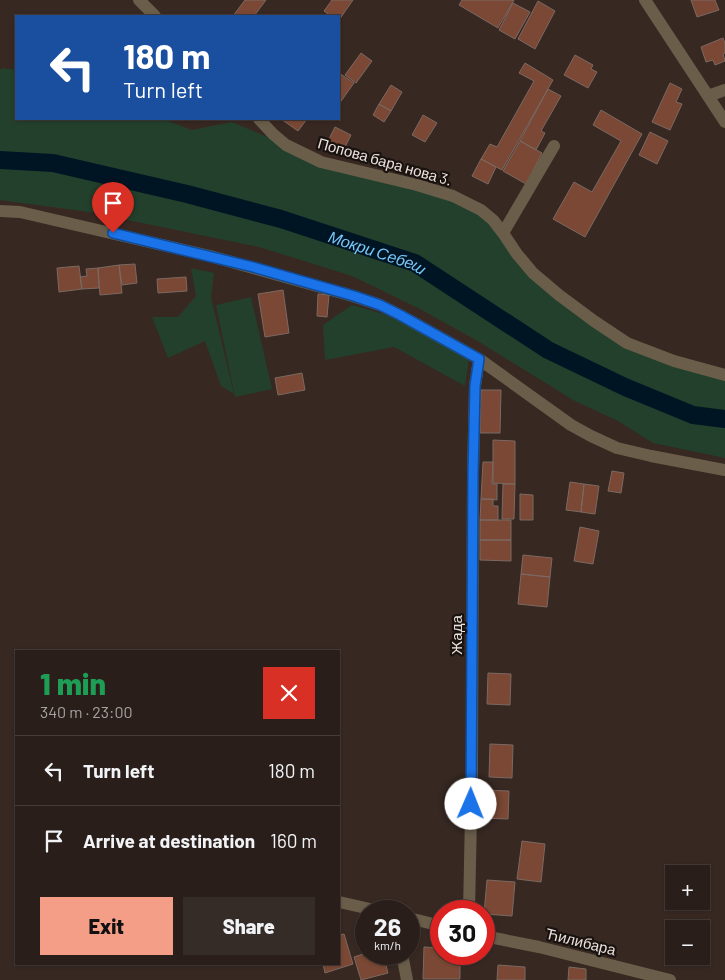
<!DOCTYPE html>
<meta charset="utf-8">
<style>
body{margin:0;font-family:Barlow,sans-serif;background:#352b27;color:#f1f3f6;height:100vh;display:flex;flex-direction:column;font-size:19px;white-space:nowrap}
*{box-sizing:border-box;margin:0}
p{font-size:16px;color:#a5a2a2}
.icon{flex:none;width:28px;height:28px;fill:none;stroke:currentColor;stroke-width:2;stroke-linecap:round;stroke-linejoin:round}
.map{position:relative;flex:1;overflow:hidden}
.drawer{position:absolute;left:15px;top:650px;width:325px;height:315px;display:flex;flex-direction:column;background:#291e1a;border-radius:0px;box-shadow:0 1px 4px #0004,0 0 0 1px #453c39}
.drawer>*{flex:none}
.banner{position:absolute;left:15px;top:15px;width:325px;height:105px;border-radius:0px;box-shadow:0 1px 4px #0004,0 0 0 1px #453c39;background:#1a4fa0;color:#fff;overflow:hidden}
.controls{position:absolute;left:665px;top:865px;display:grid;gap:10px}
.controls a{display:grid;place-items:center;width:45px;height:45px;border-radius:0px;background:#291e1a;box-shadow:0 1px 4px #0004,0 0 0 1px #453c39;font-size:25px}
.speed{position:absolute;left:355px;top:900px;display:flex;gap:10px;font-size:25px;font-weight:700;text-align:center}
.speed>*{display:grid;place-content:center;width:65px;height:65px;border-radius:50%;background:#291e1a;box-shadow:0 1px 4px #0004,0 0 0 1px #453c39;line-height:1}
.speed small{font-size:12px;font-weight:400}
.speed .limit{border:8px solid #d22;background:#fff;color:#111}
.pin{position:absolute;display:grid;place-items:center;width:42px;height:42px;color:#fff;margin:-51px -21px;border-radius:50% 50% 50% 0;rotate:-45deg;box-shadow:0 0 5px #0007}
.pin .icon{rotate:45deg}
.me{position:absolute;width:55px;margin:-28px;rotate:1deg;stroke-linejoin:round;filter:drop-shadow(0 0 4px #0008)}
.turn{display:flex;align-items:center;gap:18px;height:105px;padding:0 25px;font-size:22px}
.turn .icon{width:65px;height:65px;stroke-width:2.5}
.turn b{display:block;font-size:35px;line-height:42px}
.round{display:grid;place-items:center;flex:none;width:52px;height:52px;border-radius:0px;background:#352b27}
.headline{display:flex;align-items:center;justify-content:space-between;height:85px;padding:0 25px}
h1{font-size:30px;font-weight:800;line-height:38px;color:#1e9e55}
.primary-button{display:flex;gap:10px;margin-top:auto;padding:10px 25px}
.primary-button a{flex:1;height:58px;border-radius:0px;background:#f49e87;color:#111;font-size:20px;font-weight:800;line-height:58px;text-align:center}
.primary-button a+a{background:#352b27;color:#f1f3f6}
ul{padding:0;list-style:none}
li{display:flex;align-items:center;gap:15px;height:70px;padding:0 25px;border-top:1px solid #453c39}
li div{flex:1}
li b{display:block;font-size:19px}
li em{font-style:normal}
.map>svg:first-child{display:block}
.green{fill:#23402c}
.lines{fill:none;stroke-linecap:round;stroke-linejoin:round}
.canal{stroke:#001524;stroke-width:18}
.building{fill:#7a4834;stroke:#7b6962}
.minor{stroke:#6a5e4a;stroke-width:12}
.route-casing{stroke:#114b97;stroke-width:12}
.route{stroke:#1a73e8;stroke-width:9}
.labels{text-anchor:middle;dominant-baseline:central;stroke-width:4.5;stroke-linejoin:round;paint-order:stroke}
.street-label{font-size:15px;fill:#ece1dd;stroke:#191310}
.water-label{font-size:16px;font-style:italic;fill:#79c8fa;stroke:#191310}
</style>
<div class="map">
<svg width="725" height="980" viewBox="0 0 725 980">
<rect width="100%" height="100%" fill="#372822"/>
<path class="green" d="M3,68L16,70V119H163L192,130L232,122L286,145L481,210L517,254L627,343L725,375V458L653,443L618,421L573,400L476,340L418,308L352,276L259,247L89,212L0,200V70Z
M191,268L214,273L211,297L234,394L221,386L205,341L168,358L152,317H178L196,296Z
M251,297L272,389L235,397L216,305Z
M352,305L387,315L469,358L465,386L394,347L325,360L323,325Z"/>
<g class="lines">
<path class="canal" id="s1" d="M0,160L53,163L187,194L281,219L415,263L548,350L625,387L693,415L725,419"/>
</g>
<path class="building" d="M245,0H266L254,16H233Z
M332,0H353L339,20V16H331L324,11Z
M462,0H514L498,28L459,5Z
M691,0H715L719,10L697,17Z
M538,1L555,11L535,49L518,39Z
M513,3L530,12L515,39L499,30Z
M723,38L725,43V53L723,54L725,61L715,65L713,60L706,62L701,47Z
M361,53L372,61L356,83L345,75Z
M575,55L593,65L591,69L597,72L588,88L564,75Z
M525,63L553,80L502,170L481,159L490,144L497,147L534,81L519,73Z
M339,73L354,83L339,104Z
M670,83L682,89L676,102L682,104L670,130L652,122Z
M391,85L402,92L391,111L379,104Z
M548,89L561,96L541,131L545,133L536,150L520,141Z
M379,104L391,111L384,122L373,115Z
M601,110L642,134L585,237L553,219L574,182L592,192L621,141L593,125Z
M423,115L437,123L425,142L412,135Z
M281,119H307L298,131Z
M335,127L351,135L344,149L328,141Z
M650,132L668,141L657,164L639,155Z
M520,141L542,153L526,184L503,171Z
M481,159L496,167L488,184L472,176Z
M135,264L137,283L122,285L119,265Z
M119,265L122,293L100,295L98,268Z
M79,266L82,289L59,292L57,268Z
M98,268L99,288L82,289L80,277L87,276L86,269Z
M186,277L187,291L158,293L157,279Z
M283,290L289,333L265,337L258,294Z
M318,294L329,295L327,317L317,316Z
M302,373L305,390L278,395L275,378Z
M481,390H501L500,433H480Z
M493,440L515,441V484L493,483Z
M483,462H493L492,484H497V500L481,499Z
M612,471L624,473L621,493L608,491Z
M570,482L584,484L581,512L566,510Z
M503,484H515L514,519H502Z
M584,484L599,486L595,514L581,512Z
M520,494L533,495V520H520Z
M481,499H493V506H498V520H480Z
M480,520H511V540H480Z
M580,527L599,531L593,564L574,561Z
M480,540H511V561L480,560Z
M523,555L552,558L550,577L521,574Z
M521,574L550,577L547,607L518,604Z
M488,673L511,674L510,705L487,704Z
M490,744L513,745L512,778L489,777Z
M484,790L509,791L508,819L483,818Z
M522,841L545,844L541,882L517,879Z
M487,880L515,882L512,916L484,914Z
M344,934L353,964L325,973L323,964H339V935Z
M424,947L441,948V954H460V979H423Z
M366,953L383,954L388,973L361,980L354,957Z
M498,965L525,967V980H497Z
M569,967L586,969V980H568Z"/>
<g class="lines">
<path class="minor" d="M139,0L155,16
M645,0L725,122
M708,96L725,90
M259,119L273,134L286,145L321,162L417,185L453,196L481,210L493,220L503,233L517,254L533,273L559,295L594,321L627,343L674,361L725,375
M0,211L20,212L210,256L353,296L380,305L400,315L479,359L571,425L591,436L617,448L651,456L725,470
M503,233L554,146
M339,902L379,911
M469,911L472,768L473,474L475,386L479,359
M409,918L441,926
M484,936L539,947L670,980
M402,954L407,980"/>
</g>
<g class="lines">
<g class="route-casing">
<path id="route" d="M113,233L253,267L354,296L380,305L400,315L479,359L475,386L473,474L471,804"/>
</g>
<use href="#route" class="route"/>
</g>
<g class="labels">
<g class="street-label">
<text transform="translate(385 161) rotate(16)">Попова бара нова 3.</text>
<text transform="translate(456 635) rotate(-90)">Жада</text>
<text transform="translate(581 941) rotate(14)">Ћилибара</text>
</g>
<g class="water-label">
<text stroke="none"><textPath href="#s1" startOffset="390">Мокри Себеш</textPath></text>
</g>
</g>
</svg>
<div class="controls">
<a>+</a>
<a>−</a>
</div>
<div class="speed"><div>26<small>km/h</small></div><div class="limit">30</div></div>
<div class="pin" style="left:113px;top:233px;background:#d93025"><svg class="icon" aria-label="arrive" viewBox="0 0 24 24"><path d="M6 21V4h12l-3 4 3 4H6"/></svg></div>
<svg class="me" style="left:471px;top:804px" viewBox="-20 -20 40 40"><circle r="19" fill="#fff"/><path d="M0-13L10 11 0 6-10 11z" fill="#1a73e8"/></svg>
<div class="banner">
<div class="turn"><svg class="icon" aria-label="left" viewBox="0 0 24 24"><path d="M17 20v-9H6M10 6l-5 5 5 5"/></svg><div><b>180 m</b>Turn left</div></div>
</div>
<section class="drawer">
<div class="headline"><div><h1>1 min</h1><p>340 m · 23:00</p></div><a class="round" style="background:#d93025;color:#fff"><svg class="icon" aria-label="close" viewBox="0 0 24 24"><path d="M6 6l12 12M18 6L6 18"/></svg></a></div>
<ul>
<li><svg class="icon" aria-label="left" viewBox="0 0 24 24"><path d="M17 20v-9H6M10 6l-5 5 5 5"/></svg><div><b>Turn left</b></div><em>180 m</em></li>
<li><svg class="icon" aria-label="arrive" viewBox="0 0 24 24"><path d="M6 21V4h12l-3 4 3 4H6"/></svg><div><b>Arrive at destination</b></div><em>160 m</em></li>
</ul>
<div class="primary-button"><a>Exit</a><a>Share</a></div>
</section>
</div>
